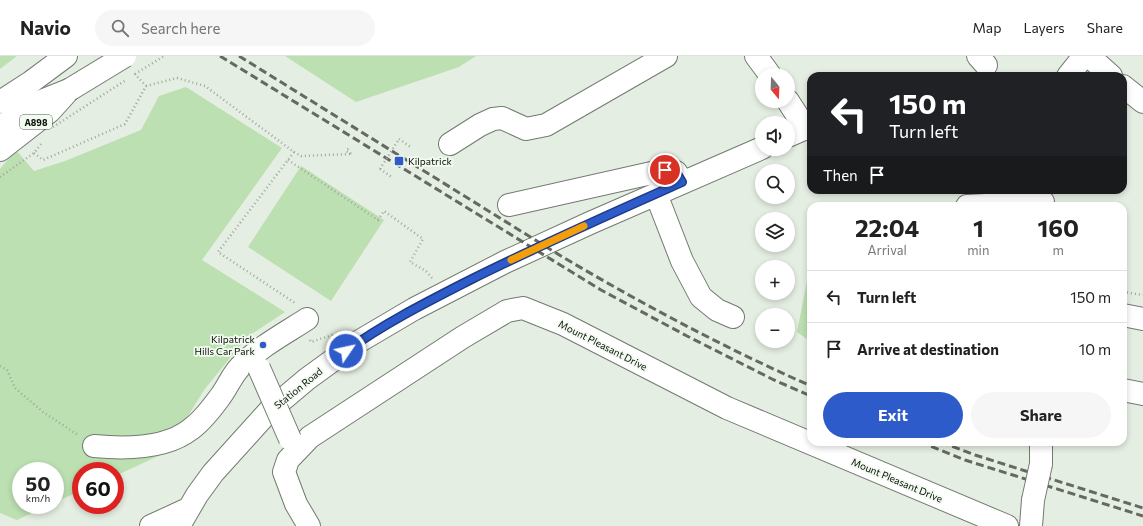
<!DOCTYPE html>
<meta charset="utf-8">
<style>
body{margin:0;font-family:Commissioner,sans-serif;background:#f6f6f6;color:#222;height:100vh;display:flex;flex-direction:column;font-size:15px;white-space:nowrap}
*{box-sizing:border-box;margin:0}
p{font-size:13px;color:#767676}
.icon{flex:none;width:22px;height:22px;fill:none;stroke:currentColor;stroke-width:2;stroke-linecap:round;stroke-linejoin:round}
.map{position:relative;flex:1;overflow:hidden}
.drawer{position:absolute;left:807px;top:146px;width:320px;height:244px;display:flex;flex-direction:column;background:#fff;border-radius:12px;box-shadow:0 2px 6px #0003}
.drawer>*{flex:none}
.banner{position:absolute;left:807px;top:16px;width:320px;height:122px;border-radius:12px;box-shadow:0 2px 6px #0003;background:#202124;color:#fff;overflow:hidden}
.needle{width:26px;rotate:161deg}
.buttons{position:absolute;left:755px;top:12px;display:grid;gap:8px}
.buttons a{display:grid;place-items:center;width:40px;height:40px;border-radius:50%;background:#fff;box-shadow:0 2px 6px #0003;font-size:20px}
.speed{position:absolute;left:12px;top:406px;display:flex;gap:8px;font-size:20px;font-weight:700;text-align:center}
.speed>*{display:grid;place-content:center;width:52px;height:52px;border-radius:50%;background:#fff;box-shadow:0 2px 6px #0003;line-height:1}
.speed small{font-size:10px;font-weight:400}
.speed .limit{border:6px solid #d22;background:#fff;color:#111}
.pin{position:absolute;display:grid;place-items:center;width:34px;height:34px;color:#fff;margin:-17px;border:2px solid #fff;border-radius:50%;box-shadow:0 1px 4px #0007}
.me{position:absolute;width:44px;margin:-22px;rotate:56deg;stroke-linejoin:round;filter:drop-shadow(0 0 3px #0008)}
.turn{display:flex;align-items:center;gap:14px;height:84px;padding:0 16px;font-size:18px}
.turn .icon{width:52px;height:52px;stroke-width:2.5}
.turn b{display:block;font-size:28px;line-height:34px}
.then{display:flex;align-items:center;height:38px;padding:0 16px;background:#0003;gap:8px;font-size:15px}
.eta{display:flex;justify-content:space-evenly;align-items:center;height:68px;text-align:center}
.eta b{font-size:24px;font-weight:700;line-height:28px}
.button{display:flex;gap:8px;margin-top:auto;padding:8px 16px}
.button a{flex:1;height:46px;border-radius:24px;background:#2d5bca;color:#fff;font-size:16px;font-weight:700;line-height:46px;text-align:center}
.button a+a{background:#f6f6f6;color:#222}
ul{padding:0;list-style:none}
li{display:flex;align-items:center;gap:12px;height:52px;padding:0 16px;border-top:1px solid #e0e0e0}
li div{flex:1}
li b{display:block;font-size:15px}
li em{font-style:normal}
header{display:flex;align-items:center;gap:24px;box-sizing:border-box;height:56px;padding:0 20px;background:#fff;border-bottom:1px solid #e0e0e0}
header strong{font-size:19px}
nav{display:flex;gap:22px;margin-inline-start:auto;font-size:14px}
.search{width:280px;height:36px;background:#f6f6f6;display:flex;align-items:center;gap:10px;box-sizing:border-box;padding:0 14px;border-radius:22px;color:#767676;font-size:15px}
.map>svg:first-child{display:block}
.green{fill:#bce0b1}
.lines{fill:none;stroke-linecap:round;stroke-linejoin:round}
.minor-casing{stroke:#727a70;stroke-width:24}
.major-casing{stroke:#727a70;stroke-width:24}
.highway-casing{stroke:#727a70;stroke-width:24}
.path{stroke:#a0a79d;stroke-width:2.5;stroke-dasharray:1 3;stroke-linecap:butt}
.minor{stroke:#fff;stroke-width:22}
.major{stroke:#fff;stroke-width:22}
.highway{stroke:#fff;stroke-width:22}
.rail{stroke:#646962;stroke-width:3;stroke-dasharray:8 4;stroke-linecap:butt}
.minor-bridge-casing{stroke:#727a70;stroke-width:24;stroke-linecap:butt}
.highway-bridge-casing{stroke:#727a70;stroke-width:24;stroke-linecap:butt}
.path-bridge{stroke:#a0a79d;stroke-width:2.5;stroke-dasharray:1 3;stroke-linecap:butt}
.minor-bridge{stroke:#fff;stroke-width:22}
.highway-bridge{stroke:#fff;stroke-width:22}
.route-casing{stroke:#1d3b83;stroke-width:10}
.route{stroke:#2d5bca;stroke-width:7}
.slow{stroke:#f59e0b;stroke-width:7}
.poi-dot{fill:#2d5bca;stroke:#f2fbef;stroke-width:1.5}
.labels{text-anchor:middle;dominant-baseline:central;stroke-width:3.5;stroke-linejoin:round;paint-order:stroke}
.shield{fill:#f2fbef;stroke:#50554f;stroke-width:1}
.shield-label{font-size:9px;font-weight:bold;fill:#0b0e0a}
.poi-label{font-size:10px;fill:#0b0e0a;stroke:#f2fbef;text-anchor:start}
.street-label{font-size:10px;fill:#0b0e0a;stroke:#f2fbef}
</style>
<header>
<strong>Navio</strong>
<div class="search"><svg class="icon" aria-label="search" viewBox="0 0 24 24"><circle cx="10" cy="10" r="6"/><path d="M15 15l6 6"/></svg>Search here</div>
<nav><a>Map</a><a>Layers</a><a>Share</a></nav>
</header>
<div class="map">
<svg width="1143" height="470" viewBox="0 0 1143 470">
<rect width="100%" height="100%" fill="#e5eee2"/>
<path class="green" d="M0,0H17L0,13Z
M285,0H476L459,11L356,46Z
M186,31L282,92L202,204L285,256L247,281L204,334L165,397L115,420V415H81V435L55,446V415H21V449H49L17,464L0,457V113L16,94L34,115L65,105L141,74L159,40Z
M301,110L384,164L331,245L248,191Z
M811,204V286L797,276Z"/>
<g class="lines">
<g class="minor-casing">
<path id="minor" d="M756,0L770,19
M978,0L986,9
M788,45L806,73
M450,88L480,69L493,63L502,62L526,73L546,69L666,0
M656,138L682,205L701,241L717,254L733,261
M509,149L665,114L676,116L682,126
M967,150L1043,146
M1123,259L1143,263
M1123,334L1143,338
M1041,386V408
M94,390C125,393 166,393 191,373C202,365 212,352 220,341C227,332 232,319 240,311C259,291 284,278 307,263
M309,470L296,448L284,416L288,404L310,381L463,281L507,255L523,252L563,268L727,352L1007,470
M1031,470L1033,444"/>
</g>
<g class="major-casing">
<path id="major" d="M1089,0L1111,20
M1068,20L1084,0
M1123,30L1143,46
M0,71L34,48L69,34
M788,80L811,70
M151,470L188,453
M179,470L197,439L213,417L269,355L307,323L358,286L414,253L505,206L590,167L762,92"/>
</g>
<g class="highway-casing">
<path id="highway" d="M0,46L31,26L66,0
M0,94L50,55L69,34"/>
</g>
<path class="path" d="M146,30L177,22L205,30L294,96L218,196L295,247
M399,83L412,92
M294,96L301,100L352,98L346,95L349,92
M34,97L43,104L125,68L146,30L133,16
M288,104L378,164L384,155L423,183L410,206L426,215L432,222
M380,113L393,122
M0,121L34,97L41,88
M1123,236L1143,239
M310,284L311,286L335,278
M0,310L7,314L15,332L43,356L78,379"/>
<use href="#minor" class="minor"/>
<use href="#major" class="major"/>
<use href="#highway" class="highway"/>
<path class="rail" d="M220,0L601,234L687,280L774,324L811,340
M239,0L561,200C642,248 725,292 811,330
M920,386L965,404L1143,460
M941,386L975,399L1143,452"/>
<g class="minor-bridge-casing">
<path id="minor-bridge" d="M259,312L290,383
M1033,444L1041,408"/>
</g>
<g class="highway-bridge-casing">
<path id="highway-bridge" d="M69,34L125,0"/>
</g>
<path class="path-bridge" d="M135,18L164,0
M53,71L126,24
M380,113L399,83"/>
<use href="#minor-bridge" class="minor-bridge"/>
<use href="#highway-bridge" class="highway-bridge"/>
</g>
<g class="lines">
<g class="route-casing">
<path id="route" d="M346,295C385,267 427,246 470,224C540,189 611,158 682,126L676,116L665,114"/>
</g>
<use href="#route" class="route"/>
<path class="slow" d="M511,204L584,170"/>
</g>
<g class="poi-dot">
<rect x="394" y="100" width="10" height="10" rx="2"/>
<circle cx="263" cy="289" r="4"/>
</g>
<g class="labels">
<rect class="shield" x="20" y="59" width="32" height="14" rx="3"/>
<g class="shield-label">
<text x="36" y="66">A898</text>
</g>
<g class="poi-label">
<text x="408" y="105">Kilpatrick</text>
<text x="255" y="283" text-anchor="end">Kilpatrick<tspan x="255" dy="12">Hills Car Park</tspan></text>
</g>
<g class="street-label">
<text transform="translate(603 289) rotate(27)">Mount Pleasant Drive</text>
<text transform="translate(298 332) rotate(-39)">Station Road</text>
<text transform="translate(897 424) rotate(23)">Mount Pleasant Drive</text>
</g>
</g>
</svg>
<div class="buttons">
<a><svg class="needle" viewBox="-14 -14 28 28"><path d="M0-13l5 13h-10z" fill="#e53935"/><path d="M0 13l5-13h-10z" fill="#767676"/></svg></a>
<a><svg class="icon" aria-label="sound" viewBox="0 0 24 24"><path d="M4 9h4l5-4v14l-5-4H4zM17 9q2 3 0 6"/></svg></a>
<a><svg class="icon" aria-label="search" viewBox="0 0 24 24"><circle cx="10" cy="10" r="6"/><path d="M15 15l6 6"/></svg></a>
<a><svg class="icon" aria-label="layers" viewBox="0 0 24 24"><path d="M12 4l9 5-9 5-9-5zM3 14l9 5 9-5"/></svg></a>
<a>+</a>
<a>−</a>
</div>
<div class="speed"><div>50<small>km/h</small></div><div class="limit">60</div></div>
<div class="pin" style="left:665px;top:114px;background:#d93025"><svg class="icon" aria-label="arrive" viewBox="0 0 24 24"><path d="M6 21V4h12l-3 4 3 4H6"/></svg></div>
<svg class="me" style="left:346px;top:295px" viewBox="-20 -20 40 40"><circle r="17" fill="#2d5bca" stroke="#fff" stroke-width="3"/><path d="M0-11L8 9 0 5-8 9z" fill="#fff"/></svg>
<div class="banner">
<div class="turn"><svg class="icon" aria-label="left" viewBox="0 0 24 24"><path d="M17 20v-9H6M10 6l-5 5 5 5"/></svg><div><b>150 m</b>Turn left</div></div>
<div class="then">Then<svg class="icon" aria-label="arrive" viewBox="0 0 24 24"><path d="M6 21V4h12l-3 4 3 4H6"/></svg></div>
</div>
<section class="drawer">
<div class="eta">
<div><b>22:04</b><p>Arrival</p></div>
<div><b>1</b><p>min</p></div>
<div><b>160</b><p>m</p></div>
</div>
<ul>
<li><svg class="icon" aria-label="left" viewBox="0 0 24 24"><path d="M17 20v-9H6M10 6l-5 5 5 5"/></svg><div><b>Turn left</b></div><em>150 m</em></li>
<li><svg class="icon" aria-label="arrive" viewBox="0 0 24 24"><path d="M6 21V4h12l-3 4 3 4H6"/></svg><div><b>Arrive at destination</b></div><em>10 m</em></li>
</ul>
<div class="button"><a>Exit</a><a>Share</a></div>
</section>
</div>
